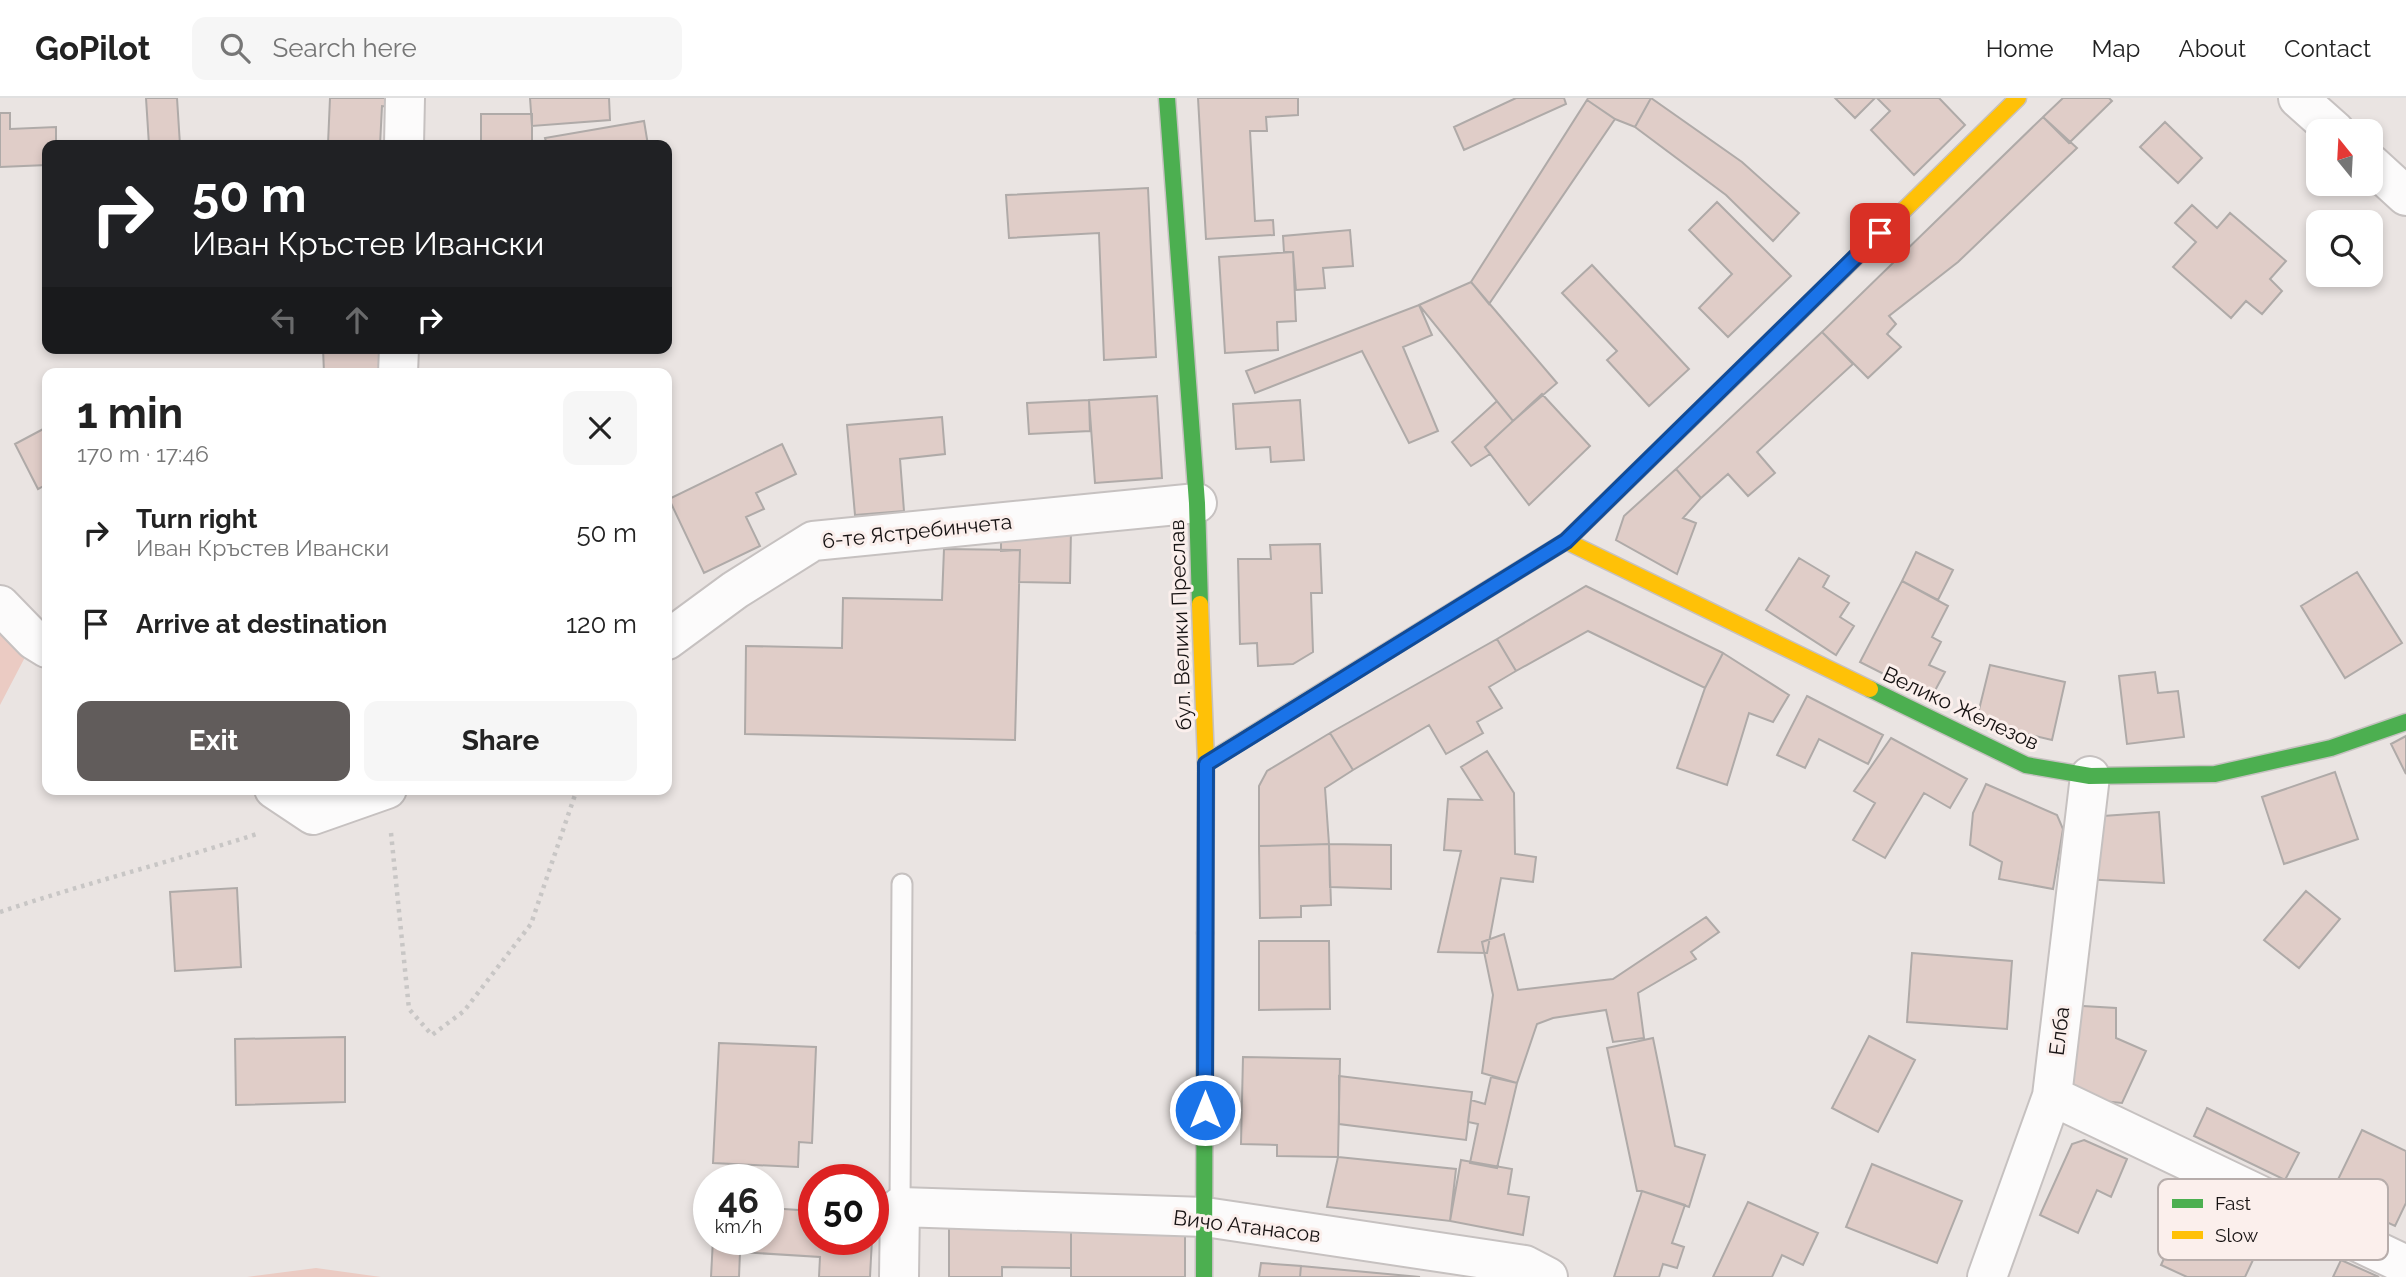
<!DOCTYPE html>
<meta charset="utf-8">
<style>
body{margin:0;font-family:Raleway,sans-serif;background:#f6f6f6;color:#222;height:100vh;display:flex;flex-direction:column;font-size:26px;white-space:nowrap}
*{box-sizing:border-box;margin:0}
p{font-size:23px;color:#767676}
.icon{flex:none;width:38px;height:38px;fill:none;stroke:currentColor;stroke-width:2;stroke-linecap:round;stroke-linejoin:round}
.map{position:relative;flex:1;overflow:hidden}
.side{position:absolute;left:42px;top:270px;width:630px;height:427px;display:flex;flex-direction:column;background:#fff;border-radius:14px;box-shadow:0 4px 10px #0003}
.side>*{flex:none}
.hud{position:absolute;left:42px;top:42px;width:630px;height:214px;border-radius:14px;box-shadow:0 4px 10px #0003;background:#202124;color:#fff;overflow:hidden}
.needle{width:46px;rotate:342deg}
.buttons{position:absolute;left:2306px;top:21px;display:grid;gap:14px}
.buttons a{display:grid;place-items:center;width:77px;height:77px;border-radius:14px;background:#fff;box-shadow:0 4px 10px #0003;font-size:35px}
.speed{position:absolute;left:693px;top:1066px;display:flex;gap:14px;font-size:35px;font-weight:700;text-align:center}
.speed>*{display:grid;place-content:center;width:91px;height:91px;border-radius:50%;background:#fff;box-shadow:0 4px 10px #0003;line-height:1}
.speed small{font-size:18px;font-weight:400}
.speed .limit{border:10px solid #d22;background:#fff;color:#111}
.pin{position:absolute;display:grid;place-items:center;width:60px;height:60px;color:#fff;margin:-30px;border-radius:14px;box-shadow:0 4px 10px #0006}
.me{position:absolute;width:77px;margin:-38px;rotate:0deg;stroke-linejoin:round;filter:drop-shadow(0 0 5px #0008)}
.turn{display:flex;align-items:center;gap:24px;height:147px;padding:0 35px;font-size:32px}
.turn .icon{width:91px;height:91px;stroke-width:2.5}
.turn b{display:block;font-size:49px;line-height:60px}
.lanes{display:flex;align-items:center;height:66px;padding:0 35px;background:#0003;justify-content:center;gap:35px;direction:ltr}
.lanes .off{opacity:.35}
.round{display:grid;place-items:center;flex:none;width:74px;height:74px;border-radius:14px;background:#f6f6f6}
.overview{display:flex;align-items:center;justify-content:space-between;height:119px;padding:0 35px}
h1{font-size:42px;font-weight:700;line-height:52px}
.button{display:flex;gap:14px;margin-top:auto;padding:14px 35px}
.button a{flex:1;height:80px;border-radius:14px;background:#615c5b;color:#fff;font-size:28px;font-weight:700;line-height:80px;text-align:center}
.button a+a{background:#f6f6f6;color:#222}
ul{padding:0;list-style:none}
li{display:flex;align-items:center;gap:21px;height:91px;padding:0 35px}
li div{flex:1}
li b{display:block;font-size:26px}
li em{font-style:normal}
header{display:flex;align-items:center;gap:42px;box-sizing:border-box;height:98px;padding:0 35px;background:#fff;border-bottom:2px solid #e0e0e0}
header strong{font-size:33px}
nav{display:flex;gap:38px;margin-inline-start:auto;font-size:24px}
.search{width:490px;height:63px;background:#f6f6f6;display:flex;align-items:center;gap:18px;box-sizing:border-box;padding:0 24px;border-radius:14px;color:#767676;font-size:26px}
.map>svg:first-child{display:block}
.green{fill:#ebcbc3}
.building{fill:#e0cdc8;stroke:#afaaa8;stroke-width:2}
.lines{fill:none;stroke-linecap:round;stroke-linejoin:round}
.lane-casing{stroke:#c6c1c0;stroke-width:23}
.street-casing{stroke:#c6c1c0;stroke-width:42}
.fast-casing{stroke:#c6c1c0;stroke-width:19}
.slow-casing{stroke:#c6c1c0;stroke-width:19}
.path{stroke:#c8c6c5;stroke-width:4.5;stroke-dasharray:3.5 5;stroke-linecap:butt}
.lane{stroke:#fcfbfb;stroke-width:19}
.street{stroke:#fcfbfb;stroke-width:38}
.fast{stroke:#4caf50;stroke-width:16}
.slow{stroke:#ffc107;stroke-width:16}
.route-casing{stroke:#114b97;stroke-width:18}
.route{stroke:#1a73e8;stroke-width:12}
.labels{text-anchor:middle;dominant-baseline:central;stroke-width:6;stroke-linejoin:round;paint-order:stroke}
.street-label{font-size:21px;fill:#171313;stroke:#fbefec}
.key{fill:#fbefec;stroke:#b7adab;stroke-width:2}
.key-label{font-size:19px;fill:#171313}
</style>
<header>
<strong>GoPilot</strong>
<div class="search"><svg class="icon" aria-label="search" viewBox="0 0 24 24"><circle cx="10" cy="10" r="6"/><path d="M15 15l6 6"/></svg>Search here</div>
<nav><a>Home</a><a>Map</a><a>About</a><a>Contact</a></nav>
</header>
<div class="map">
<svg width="2406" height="1179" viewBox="0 0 2406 1179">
<rect width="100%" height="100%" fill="#eae4e2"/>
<path class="green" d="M0,507L34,542L0,607Z
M316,1170L381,1179H247Z"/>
<path class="building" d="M146,0H177L180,47H149Z
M330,0H391V9L382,8L380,47H390H315V45L328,46Z
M530,0H609L610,22L532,28Z
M1198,0H1298V17L1266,19L1267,33H1250L1255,123L1273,122L1274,137L1206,141Z
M1516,0H1564L1566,6L1464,52L1454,29Z
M1588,0H1651L1635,29L1615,21L1587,2Z
M1651,0L1742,64L1799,115L1773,143L1726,97L1635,29Z
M1835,0H1875L1855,20Z
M1877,0H1939L1965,27L1914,77L1871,32L1890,13Z
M2063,0H2109L2112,3L2069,45L2043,19Z
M1587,2L1615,21L1489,206L1471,184Z
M0,15H10V31L56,29V47H47V67L0,69Z
M481,16H532V47H481Z
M2043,19L2077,50L1958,164L1889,218L1896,226L1887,236L1901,249L1868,280L1822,234Z
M644,23L648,47H547L545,40Z
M2165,24L2202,60L2178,85L2140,49Z
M1148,90L1156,259L1104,262L1099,135L1009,140L1006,97Z
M1717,104L1791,178L1728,239L1699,210L1732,176L1689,132Z
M2192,107L2217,130L2230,115L2286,163L2270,181L2282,193L2262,216L2246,203L2231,220L2173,169L2196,144L2175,125Z
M1350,132L1353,168L1323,170L1325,190L1296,192L1293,154H1284L1283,138Z
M1293,154L1296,223L1277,224L1278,252L1225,255L1219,159Z
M1592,167L1689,271L1649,308L1607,262L1617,253L1562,195Z
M1471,184L1557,285L1513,323L1419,207Z
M1419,207L1432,237L1403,249L1438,333L1409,345L1362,253L1255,295L1246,273Z
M1822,234L1853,266L1757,354L1775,375L1748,398L1728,376L1701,400L1676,371Z
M323,250H390L391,275H324Z
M1542,296L1590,348L1529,407L1485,349Z
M1157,298L1162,380L1095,385L1089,302Z
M1089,302L1090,333L1029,336L1027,305Z
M1300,302L1304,362L1271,364L1270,349L1236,351L1233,306Z
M1497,303L1513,323L1485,349L1490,356L1471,368L1452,344Z
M942,319L945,356L900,361L904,413L855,417L847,327Z
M47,329V386L38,391L15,346Z
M782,346L796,376L756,395L764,411L746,419L760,448L704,475L669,401Z
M1676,371L1701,400L1683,420L1696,425L1677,476L1616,442L1624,418Z
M1001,431H1071L1070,485L1019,484L1020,452L1001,453Z
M1320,446L1322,495H1311L1313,554L1293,566L1258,568L1257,545L1240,546L1238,461H1271L1270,447Z
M944,451L1020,452L1015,642L745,636L746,548L842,550L843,500L942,502Z
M1916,454L1953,472L1938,502L1902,483Z
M1799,460L1829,478L1823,489L1849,505L1840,519L1854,528L1836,557L1766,512Z
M2357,474L2402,545L2345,580L2301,508Z
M1902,483L1948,508L1932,539L1941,544L1929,567L1945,574L1931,600L1860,564Z
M1586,488L1723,555L1705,590L1588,533L1516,573L1497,541Z
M1497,541L1516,573L1489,589L1502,610L1477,624L1483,635L1446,656L1429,627L1353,672L1330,635Z
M1723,555L1789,597L1773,624L1749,615L1727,687L1677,670L1705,590Z
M1990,567L2065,584L2052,642L1976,624Z
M2155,574L2158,595L2178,593L2184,639L2127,646L2119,578Z
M1807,598L1883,637L1868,666L1819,641L1805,670L1777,657Z
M1330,635L1353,672L1325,690L1329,746L1259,748V688L1267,673Z
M2406,638V676L2391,646Z
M1891,640L1967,681L1950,710L1924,695L1885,760L1853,742L1875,705L1854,693Z
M1487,653L1514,695L1515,756L1536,759L1533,784L1501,780L1487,855L1438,854L1461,753L1444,752L1448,701L1482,702L1461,669Z
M2335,674L2358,741L2284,766L2262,699Z
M1986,686L2057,717L2063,731L2053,791L1999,781L2002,764L1970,747L1973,715Z
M2159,714L2164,785L2081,781L2089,719Z
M1329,746L1331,807L1301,808V819L1260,820L1259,748Z
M1329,746L1391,747V791L1330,789Z
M237,790L241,869L175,873L170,794Z
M2306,793L2340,821L2299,870L2264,842Z
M1706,819L1719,834L1691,854L1696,861L1638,895L1644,940L1613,944L1606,912L1553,920L1537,926L1517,985L1482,975L1493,897L1482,844L1504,836L1518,892L1613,881Z
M1259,843H1329L1330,911L1259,912Z
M1912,855L2012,863L2007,931L1907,924Z
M2066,907L2116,910V940L2146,953L2122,1005L2052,998Z
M1869,938L1915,962L1878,1034L1832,1010Z
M345,939V1004L236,1007L235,941Z
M1653,940L1675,1048L1705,1057L1689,1109L1642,1093H1637L1607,950Z
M719,945L816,949L812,1045L799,1044L798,1069L713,1065Z
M1243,959L1340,961L1338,1059L1277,1058V1047L1241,1046Z
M1339,978L1472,994L1466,1042L1339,1026Z
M1491,979L1517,985L1497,1070L1470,1065L1478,1026L1468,1024L1471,1002L1485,1006Z
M2207,1010L2299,1055L2285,1082L2194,1038Z
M2362,1032L2406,1053V1105L2395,1128L2330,1098Z
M2084,1042L2127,1061L2111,1099L2097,1092L2078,1135L2040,1117L2072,1046Z
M1338,1059L1456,1071L1450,1123L1327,1109Z
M1461,1062L1512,1071L1508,1096L1529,1099L1523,1137L1450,1123Z
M1872,1066L1962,1103L1937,1165L1846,1129Z
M1642,1093L1685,1107L1672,1145L1684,1149L1677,1170L1663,1166L1659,1179H1614Z
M2194,1095L2268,1130L2245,1179H2187L2161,1167Z
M1748,1104L1818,1135L1803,1167L1782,1157L1772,1179H1713Z
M768,1110L814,1113V1141H872L870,1179H819L820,1159L740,1154L739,1179H711L713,1141H768Z
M949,1124L1071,1126V1170L1002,1169V1179H949Z
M1071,1126H1185V1179H1071Z
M2341,1162L2379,1179H2333Z
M1261,1165L1301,1168L1300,1179H1259Z
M1301,1168L1420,1179H1300Z"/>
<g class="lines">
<g class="lane-casing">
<path id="lane" d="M900,1109L902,786"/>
</g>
<g class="street-casing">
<path id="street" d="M2298,0L2335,33
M404,47L405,0
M2371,66L2406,98
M398,275L399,250
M0,507L34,542L47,550
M667,542L735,492L813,443L1197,405
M274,691L313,717L387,691
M2052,998L2406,1167
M899,1179L900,1109L1205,1119L1525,1167L1548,1179
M1987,1179L2052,998L2090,678"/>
</g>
<g class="fast-casing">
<path id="fast" d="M1167,0L1197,405L1200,506
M1870,591L2026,667L2090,678L2215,676L2331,650L2406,624
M1206,665L1566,443L1844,171
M1204,1179L1205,835"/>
</g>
<g class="slow-casing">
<path id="slow" d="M1844,171L2018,0
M1566,443L1870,591
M1200,506L1206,665L1205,835"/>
</g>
<path class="path" d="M391,735L409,911L432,937L464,913L531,826L577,691
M0,814C86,785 174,763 260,735"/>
<use href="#lane" class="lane"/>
<use href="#street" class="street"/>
<use href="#fast" class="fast"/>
<use href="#slow" class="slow"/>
</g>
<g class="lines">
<g class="route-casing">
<path id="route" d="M1205,1012L1206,666L1566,443L1880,135"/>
</g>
<use href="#route" class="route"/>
</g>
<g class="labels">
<g class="street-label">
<text transform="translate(917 433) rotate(-6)">6-те Ястребинчета</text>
<text transform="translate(1180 527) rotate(-92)">бул. Велики Преслав</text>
<text transform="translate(1961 610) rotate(25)">Велико Железов</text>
<text transform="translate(2059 933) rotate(-83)">Елба</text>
<text transform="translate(1247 1128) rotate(7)">Вичо Атанасов</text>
</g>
</g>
<rect x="2158" y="1081" width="230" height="81" rx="10" class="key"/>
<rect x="2172" y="1101" width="31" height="9" fill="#4caf50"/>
<rect x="2172" y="1133" width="31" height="8" fill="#ffc107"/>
<g class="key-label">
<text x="2215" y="1112">Fast</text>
<text x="2215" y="1144">Slow</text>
</g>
</svg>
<div class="buttons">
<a><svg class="needle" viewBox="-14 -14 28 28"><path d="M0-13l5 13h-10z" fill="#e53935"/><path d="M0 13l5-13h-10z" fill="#767676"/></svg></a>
<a><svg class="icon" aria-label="search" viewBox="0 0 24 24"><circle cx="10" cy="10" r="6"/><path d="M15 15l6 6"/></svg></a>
</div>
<div class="speed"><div>46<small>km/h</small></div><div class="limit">50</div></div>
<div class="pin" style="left:1880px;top:135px;background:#d93025"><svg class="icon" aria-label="arrive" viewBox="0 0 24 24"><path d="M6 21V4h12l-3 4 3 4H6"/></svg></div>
<svg class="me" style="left:1205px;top:1012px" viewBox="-20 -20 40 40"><circle r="17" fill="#1a73e8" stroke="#fff" stroke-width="3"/><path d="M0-11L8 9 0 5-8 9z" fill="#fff"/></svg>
<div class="hud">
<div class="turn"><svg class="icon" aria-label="right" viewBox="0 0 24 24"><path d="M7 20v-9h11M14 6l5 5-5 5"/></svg><div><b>50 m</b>Иван Кръстев Ивански</div></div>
<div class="lanes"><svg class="icon off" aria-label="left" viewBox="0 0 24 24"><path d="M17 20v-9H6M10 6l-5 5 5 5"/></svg><svg class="icon off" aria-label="ahead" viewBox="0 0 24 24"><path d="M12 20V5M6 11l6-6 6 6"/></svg><svg class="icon" aria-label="right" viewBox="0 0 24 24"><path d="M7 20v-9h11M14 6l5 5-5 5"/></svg></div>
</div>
<section class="side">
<div class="overview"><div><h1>1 min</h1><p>170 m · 17:46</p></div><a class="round"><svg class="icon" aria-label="close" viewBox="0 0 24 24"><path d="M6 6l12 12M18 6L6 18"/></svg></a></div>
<ul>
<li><svg class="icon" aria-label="right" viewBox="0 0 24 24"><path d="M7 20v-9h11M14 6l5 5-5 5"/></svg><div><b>Turn right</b><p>Иван Кръстев Ивански</p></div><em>50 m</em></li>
<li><svg class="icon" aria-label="arrive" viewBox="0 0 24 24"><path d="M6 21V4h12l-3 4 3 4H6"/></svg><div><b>Arrive at destination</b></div><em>120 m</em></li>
</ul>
<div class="button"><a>Exit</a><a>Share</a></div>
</section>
</div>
